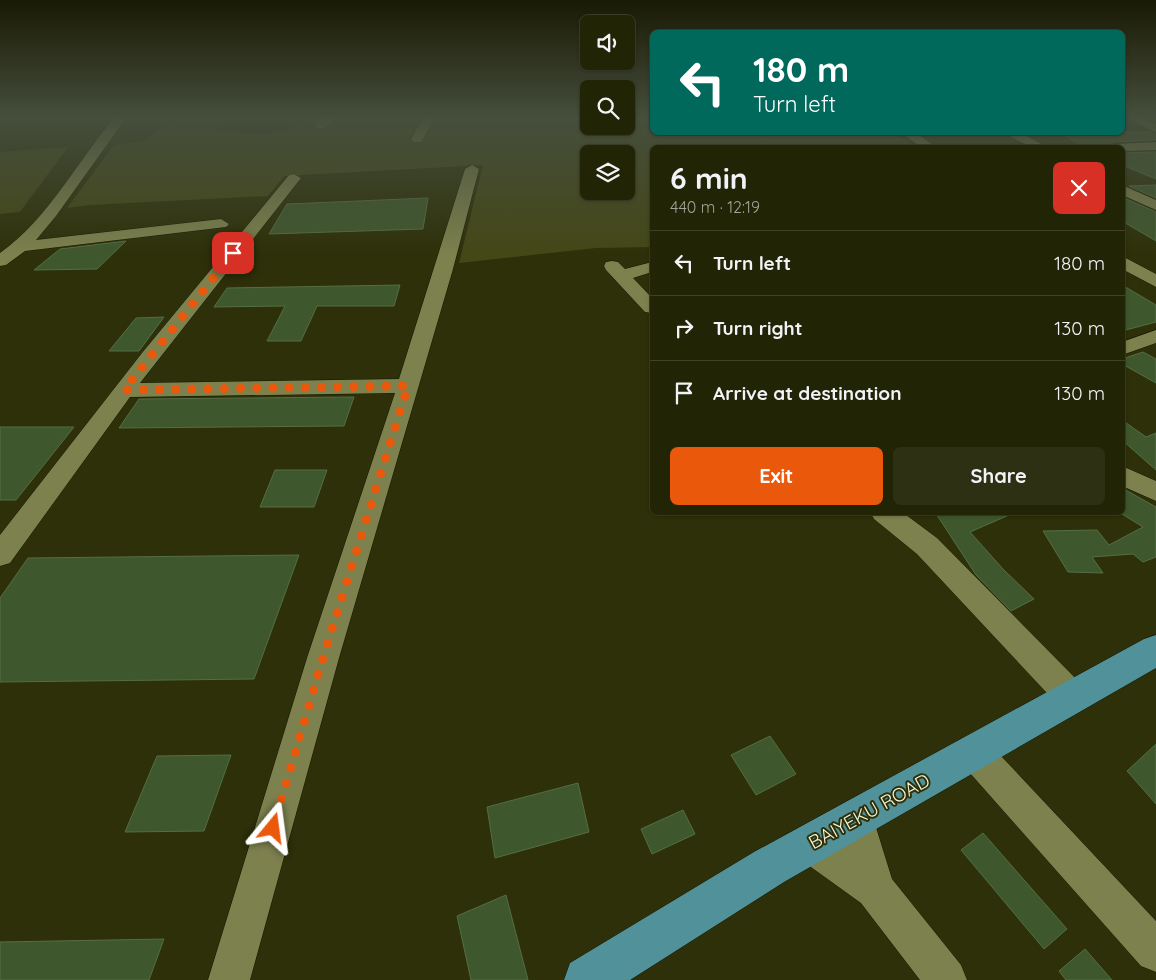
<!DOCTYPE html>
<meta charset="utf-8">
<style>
body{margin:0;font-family:Quicksand,sans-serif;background:#2e3014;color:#f1f3f6;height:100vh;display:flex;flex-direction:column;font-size:19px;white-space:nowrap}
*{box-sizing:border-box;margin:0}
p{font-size:16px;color:#a2a49b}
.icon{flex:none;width:28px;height:28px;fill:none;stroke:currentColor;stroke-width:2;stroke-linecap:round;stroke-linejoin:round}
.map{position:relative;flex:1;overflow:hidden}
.sheet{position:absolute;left:650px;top:145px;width:475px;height:370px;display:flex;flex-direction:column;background:#222406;border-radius:8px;box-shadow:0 1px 4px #0004,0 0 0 1px #3f4128}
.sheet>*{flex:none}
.guide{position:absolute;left:650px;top:30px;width:475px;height:105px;border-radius:8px;box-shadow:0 1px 4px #0004,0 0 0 1px #3f4128;background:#00695c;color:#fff;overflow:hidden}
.fabs{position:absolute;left:580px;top:15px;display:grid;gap:10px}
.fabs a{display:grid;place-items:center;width:55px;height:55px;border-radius:8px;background:#222406;box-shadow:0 1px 4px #0004,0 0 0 1px #3f4128;font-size:25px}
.pin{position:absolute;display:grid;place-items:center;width:42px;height:42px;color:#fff;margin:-21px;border-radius:10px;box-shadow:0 2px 8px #0006}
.me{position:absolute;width:55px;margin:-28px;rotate:16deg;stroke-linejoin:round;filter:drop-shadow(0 0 4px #0008)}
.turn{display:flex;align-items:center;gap:18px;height:105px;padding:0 20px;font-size:22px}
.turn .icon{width:65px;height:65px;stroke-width:2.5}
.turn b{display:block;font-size:35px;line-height:42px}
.round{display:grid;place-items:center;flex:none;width:52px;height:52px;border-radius:8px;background:#2e3014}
.head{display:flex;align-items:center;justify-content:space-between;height:85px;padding:0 20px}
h1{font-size:30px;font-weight:700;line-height:38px}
.button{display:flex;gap:10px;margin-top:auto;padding:10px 20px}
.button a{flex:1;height:58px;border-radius:8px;background:#ea580c;color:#fff;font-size:20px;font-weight:700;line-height:58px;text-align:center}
.button a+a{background:#2e3014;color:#f1f3f6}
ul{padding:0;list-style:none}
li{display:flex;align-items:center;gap:15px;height:65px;padding:0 20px;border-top:1px solid #3f4128}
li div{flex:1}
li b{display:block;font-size:19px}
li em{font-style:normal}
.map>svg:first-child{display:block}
.green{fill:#444716;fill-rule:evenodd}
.building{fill:#3f572d;stroke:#556e43}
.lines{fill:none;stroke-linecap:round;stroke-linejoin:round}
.minor-casing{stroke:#151700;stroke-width:1}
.major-casing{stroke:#151700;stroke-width:1}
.minor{fill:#7d814e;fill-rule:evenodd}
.major{fill:#51919a;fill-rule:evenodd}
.route{stroke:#ea580c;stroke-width:9;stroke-dasharray:0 16.2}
.labels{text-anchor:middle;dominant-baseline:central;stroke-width:4;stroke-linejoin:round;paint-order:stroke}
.near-street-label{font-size:19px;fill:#f3f6db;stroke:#2d3008}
</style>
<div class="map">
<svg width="1156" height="980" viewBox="0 0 1156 980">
<rect width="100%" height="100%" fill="#2d3008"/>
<path class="green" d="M176,118H232L225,121L216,131C243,132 287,140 306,118H589V126H626V118H652V132L894,133L917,147L652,148V247L596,248L459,263L483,165L284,176L268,196L90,205L67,208L114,145L143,141ZM589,154H626V191H589Z
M68,147L20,212L0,214V152Z"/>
<path class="building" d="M1059,132H1151L1156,135V140L1114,142L1106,148H1085Z
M1156,152V179L1122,165V153Z
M1156,185V198L1129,186Z
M1122,197L1156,212V241L1122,221Z
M428,198L423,229L269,234L287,204Z
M126,241L97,269L34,270L60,249Z
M400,285L394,306H317L301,341H267L285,306L214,307L227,288Z
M1122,285L1156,305V322L1122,331Z
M164,317L139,351H109L136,318Z
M1143,352L1156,359V383L1122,364V359Z
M354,397L344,426L119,428L139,399Z
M1122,420L1146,437L1156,433V470L1122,440Z
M0,427H74L16,500H0Z
M275,470H327L314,507H260Z
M1122,488L1156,507V557L1143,562L1133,554L1092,557L1103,573L1068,572L1043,531L1097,530L1109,545L1143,527L1122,514Z
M935,512H1016L970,532L1003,569L1034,599L1011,611L976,575Z
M299,555L254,679L0,682V598L28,558Z
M770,736L796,774L756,795L731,755Z
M1156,744V804L1127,771Z
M231,755L204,831L125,832L157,756Z
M578,783L589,832L495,858L487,807Z
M683,810L695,834L652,854L641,829Z
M983,833L1067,929L1044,949L961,850Z
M506,895L528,980H471L457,916Z
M164,939L149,980H0V942Z
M1085,949L1112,980H1066L1059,971Z"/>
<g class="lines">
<g class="minor-casing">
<path id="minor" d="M114,118H126L56,216L36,240L221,219L229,224L226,227L25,251L6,265L0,266V253C49,218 76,163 114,118Z
M322,118H335L325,128H317L315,125Z
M423,118H435L421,142H413L411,139Z
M1129,118H1143L1156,124V133Z
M900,132H915L937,148H922Z
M1002,132H1019L1049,148H1032Z
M1156,142V150L1122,151V148H1108L1114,144Z
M472,165L479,169L453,269L339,658L250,980H208L307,658L395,393L130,397L10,563L0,566V535L142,353L289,175L294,174L301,178L140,383L399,379L465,169Z
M1122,185L1156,200V210L1122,195Z
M1122,256L1156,274V287L1122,269Z
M612,261L618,262L625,269L652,262V272L633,278L652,298V313L645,312L606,270L604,266L606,262Z
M1156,330V343L1122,355V342Z
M1122,466L1156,481V501L1122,486Z
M870,512H902L937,538L1083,686L1088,697L1083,708L1072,712L1061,708L917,554L874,519Z
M974,735L986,740L1156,921V972L1141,966L962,764L957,752L962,740Z
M856,800L869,805L892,879L961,965L967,980H920L861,903L797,857L791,844L797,831L810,825L823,831L844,845L838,818L843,805Z"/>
</g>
<g class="major-casing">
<path id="major" d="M1156,635V668L784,882L630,980H564L570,963L754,852L1144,639Z"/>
</g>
<use href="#minor" class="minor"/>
<use href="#major" class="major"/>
</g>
<linearGradient id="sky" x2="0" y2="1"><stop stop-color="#191a04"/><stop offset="0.46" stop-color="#464e3d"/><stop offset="1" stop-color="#464e3d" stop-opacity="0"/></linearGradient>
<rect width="1156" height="255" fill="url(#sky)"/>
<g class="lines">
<path class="route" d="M233,253L124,390L408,386L323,658L273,828"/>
</g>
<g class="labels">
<g class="near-street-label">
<text transform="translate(869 811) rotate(-29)">BAIYEKU ROAD</text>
</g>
</g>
</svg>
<div class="fabs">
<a><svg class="icon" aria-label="sound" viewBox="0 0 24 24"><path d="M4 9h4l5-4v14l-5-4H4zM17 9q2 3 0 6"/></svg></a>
<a><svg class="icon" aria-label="search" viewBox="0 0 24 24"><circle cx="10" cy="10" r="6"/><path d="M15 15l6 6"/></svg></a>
<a><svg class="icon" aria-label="layers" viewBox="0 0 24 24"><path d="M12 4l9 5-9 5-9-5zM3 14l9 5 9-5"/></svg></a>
</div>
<div class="pin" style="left:233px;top:253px;background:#d93025"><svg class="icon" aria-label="arrive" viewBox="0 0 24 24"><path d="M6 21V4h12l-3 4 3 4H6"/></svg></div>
<svg class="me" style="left:273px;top:828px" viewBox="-20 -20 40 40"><path d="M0-17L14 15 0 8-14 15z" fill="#ea580c" stroke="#fff" stroke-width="4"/></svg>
<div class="guide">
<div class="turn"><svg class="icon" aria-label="left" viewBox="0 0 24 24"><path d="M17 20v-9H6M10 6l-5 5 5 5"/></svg><div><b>180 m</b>Turn left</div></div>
</div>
<section class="sheet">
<div class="head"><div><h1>6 min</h1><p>440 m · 12:19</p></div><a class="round" style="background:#d93025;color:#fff"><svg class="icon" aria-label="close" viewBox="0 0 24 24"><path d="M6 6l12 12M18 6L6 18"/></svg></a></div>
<ul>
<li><svg class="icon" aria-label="left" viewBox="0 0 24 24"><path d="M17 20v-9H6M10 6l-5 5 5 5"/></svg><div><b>Turn left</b></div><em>180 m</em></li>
<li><svg class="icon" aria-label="right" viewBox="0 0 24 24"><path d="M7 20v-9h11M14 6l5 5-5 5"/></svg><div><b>Turn right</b></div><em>130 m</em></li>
<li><svg class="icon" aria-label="arrive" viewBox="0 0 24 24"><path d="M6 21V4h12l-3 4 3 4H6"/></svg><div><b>Arrive at destination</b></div><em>130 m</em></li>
</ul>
<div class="button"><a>Exit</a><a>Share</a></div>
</section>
</div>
